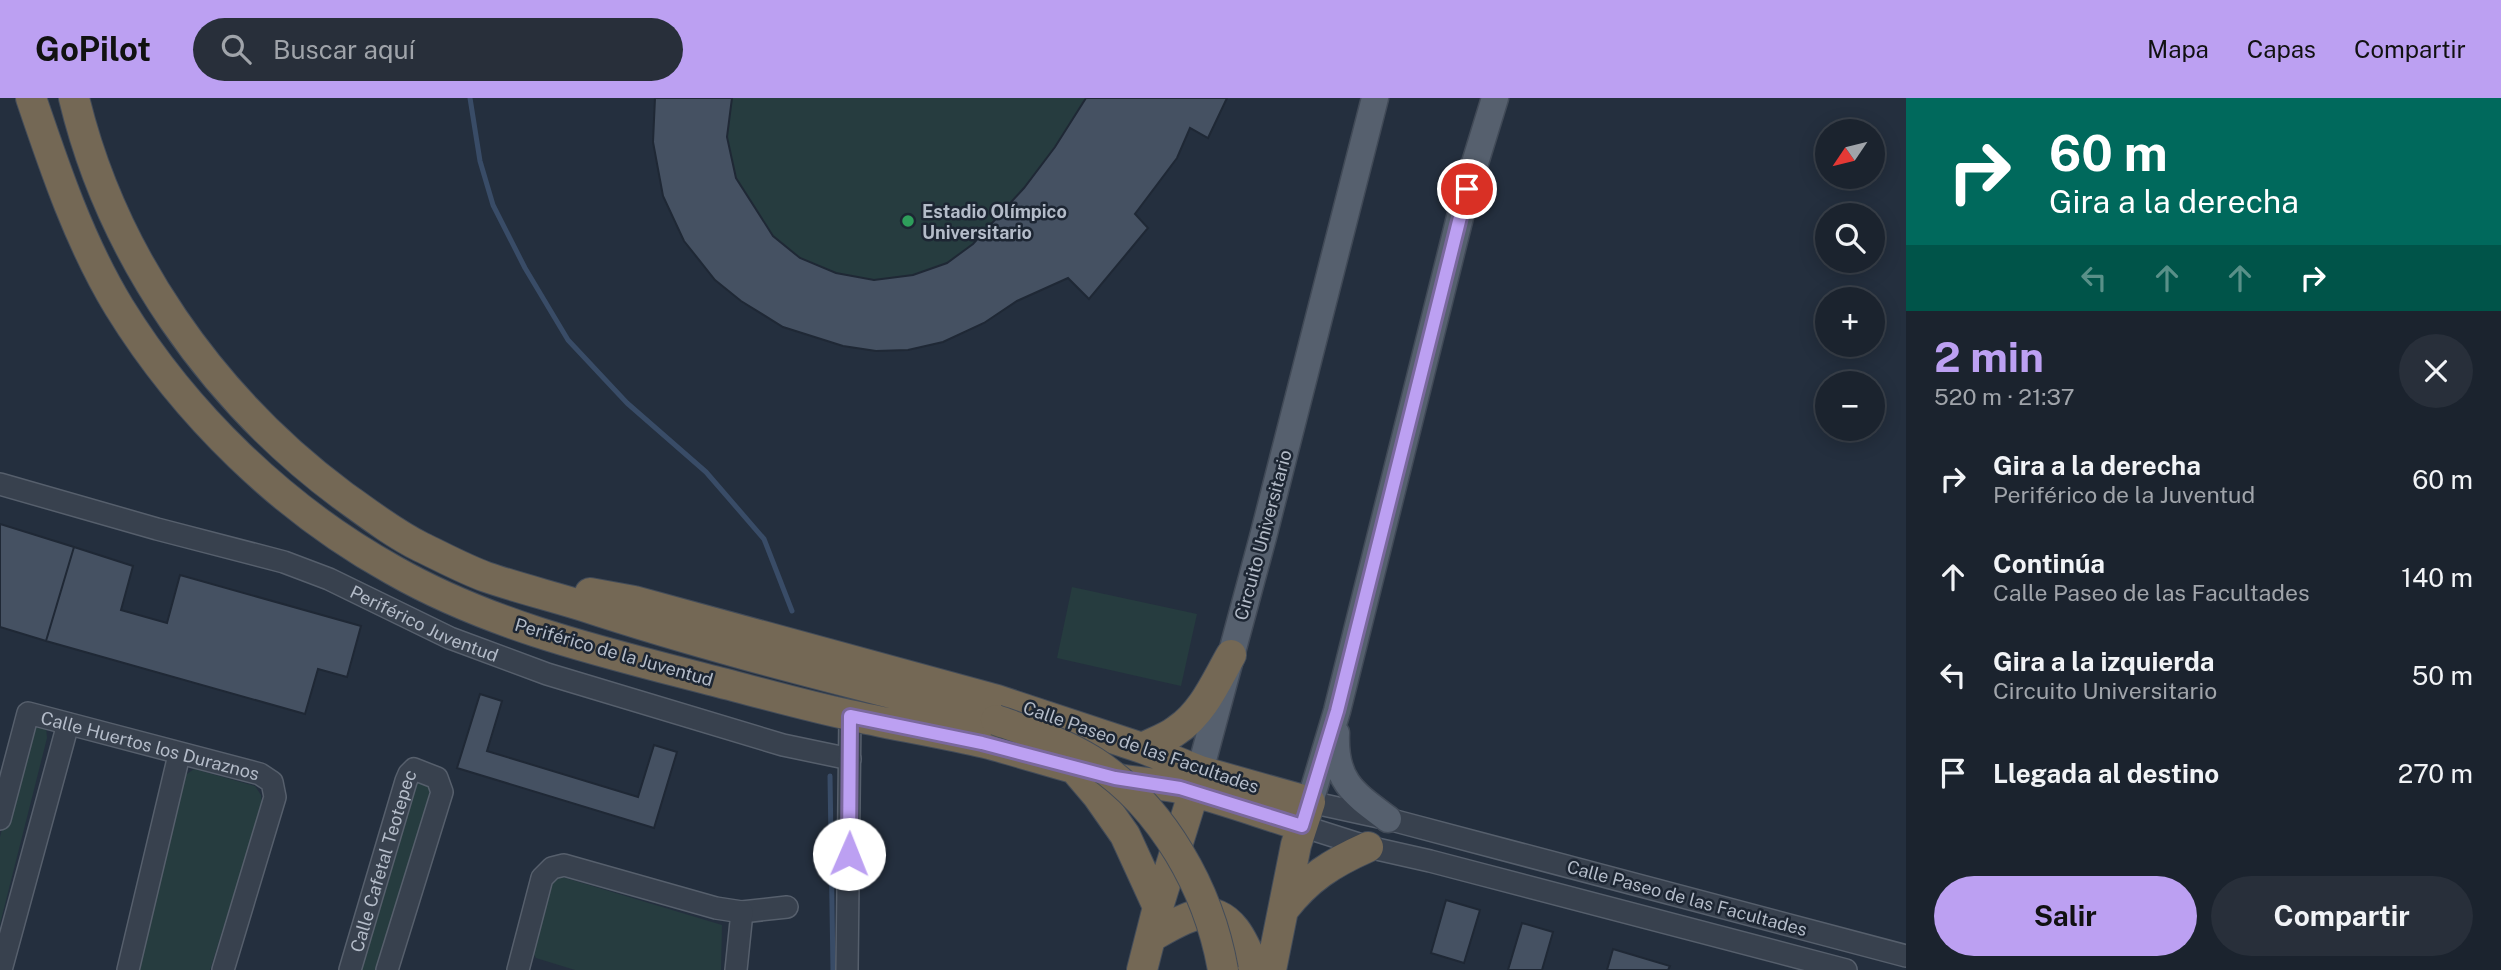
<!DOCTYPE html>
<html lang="es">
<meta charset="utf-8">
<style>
body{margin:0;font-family:"Public Sans",sans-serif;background:#282f3a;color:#f1f3f6;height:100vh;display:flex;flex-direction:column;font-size:26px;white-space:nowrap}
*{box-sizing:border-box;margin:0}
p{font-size:23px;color:#a0a4aa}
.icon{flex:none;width:38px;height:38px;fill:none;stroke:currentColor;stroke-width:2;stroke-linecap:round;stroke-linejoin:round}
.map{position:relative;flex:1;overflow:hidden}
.details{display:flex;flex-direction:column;background:#1b232e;width:595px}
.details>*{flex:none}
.hud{background:#00695c;color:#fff;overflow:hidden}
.needle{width:46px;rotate:235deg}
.controls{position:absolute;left:1815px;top:21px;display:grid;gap:14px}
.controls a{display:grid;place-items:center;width:70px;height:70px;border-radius:50%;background:#1b232e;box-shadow:0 4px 18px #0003,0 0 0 2px #39404a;font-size:35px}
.pin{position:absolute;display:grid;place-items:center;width:60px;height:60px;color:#fff;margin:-30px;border:4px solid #fff;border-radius:50%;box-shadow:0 2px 7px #0007}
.me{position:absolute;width:77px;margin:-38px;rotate:1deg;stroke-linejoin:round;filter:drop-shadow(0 0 5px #0008)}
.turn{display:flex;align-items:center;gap:24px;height:147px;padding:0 28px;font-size:32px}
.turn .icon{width:91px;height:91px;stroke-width:2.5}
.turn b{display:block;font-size:49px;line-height:60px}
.lanes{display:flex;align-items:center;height:66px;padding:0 28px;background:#0003;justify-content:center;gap:35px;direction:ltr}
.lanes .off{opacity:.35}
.round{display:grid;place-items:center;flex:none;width:74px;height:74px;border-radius:37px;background:#282f3a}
.head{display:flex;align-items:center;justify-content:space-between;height:119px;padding:0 28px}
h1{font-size:42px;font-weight:700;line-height:52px;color:#bca0f2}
.cta{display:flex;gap:14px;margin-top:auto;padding:14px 28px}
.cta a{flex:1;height:80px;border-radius:42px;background:#bca0f2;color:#111;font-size:28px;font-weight:700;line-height:80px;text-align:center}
.cta a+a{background:#282f3a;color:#f1f3f6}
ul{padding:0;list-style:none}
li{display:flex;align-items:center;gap:21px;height:98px;padding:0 28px}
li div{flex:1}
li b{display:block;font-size:26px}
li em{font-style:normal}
header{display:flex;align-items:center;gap:42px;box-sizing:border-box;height:98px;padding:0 35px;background:#bca0f2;color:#111}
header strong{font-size:33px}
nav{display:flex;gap:38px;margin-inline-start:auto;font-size:24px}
.search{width:490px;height:63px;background:#282f3a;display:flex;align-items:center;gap:18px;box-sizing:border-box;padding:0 24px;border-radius:38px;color:#a0a4aa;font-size:26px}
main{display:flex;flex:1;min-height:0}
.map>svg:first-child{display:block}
.green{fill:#263c3f}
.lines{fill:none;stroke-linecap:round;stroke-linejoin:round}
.stream{stroke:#394c67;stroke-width:5}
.building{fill:#455162;stroke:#1f2835;stroke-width:2}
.minor-casing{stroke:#565f6c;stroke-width:24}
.major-casing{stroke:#414a57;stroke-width:29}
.highway-casing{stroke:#434c59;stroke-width:32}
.minor{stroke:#38414e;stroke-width:21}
.major{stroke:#56606e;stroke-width:26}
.highway{stroke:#746855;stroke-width:30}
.highway-bridge-casing{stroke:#434c59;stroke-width:32;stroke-linecap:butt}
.highway-bridge{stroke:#746855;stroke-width:30}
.route-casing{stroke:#7a689d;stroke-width:18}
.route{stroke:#bca0f2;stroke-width:12}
.leisure-dot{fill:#2e9e5b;stroke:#1d2633;stroke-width:2.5}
.labels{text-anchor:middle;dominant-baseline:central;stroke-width:5;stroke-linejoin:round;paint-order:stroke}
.poi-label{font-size:18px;font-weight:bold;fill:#b4bcc9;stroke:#1d2633;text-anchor:start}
.street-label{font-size:18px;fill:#b4bcc9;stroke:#1d2633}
</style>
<header>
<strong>GoPilot</strong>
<div class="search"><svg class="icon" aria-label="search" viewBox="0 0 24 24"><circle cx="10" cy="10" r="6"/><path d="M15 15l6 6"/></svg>Buscar aquí</div>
<nav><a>Mapa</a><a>Capas</a><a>Compartir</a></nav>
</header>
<main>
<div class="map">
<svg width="1906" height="872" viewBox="0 0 1906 872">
<rect width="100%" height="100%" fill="#242f3e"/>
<path class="green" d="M655,0H1227L1208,40L1190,30L1177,60L1135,115L1148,130L1089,201L1067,180L1017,203L984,225L943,244L843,248L783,229L741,203L715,182L684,143L663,98L653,44Z
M1072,489L1197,516L1181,588L1057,560Z
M36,625L46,628L47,640L0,826V739L27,635Z
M194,671L255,688L261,697L262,707L210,872H138L184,678Z
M424,677L435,691L379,872H357L415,682Z
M559,778L722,827L721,872H575L536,860L530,850L551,783Z"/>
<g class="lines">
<path class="stream" d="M470,0L480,63L493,107L525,170L568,242L627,305L706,374L764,441L792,513
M830,678L833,872"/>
</g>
<path class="building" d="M655,0H732L727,39L736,80L773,138L800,160L836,175L874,182L913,177L947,165L973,146L1024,90L1055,49L1086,0H1227L1208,40L1190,30L1177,60L1135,116L1148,130L1089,201L1068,180L1017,203L984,225L943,244L908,252L876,253L843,248L783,229L741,203L715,182L684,143L663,98L653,44Z
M0,426L74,449L46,543L0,529Z
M74,449L133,468L121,512L167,525L180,477L361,528L347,579L318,571L305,616L46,543Z
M480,596L502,603L487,653L638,699L654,647L677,654L654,730L457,670Z
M1446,802L1480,812L1464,865L1431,855Z
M1522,825L1553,834L1542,872H1508Z
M1613,851L1670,868L1668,872H1607Z"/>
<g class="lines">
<g class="minor-casing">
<g id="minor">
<path id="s1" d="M0,386L157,431L284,464L329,481L450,540L547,576L783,647L850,661"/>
<path d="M1310,704L1388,721L1906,858"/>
<path id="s2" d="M0,721L28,615L260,676L272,684L275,699L223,872"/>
<path d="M1302,728L1368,749L1430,763L1846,872"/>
<path d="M742,814L787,809"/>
<path d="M1,872L68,626"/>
<path d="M128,872L179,657"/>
<path id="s3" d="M350,872L406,683L409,676L414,671L437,680L442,694L387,872"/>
<path d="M518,872L542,780L552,770L564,767L716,810L742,814L736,872"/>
<path d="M847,872L850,618"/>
</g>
</g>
<g class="major-casing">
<path id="major" d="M1336,635C1334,683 1353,695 1388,721
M1200,673L1263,439L1375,0
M1310,704L1337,613L1467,91L1495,0"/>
</g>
<g class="highway-casing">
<path id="highway" d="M31,0C55,71 80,145 119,209C185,316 283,411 393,472C491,528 602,554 710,582C758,594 806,608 854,618C898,628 942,635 985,645C1028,656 1070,671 1113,680C1136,685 1160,685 1183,691C1223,701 1263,716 1302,728
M74,0C112,158 212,300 342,397C367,415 393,435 421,449C442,459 464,471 486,479C518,490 551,498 583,508C719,553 858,586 996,622
M590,495L634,503L997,602L1142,650L1200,673L1310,704L1296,747L1271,872
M1142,650C1154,644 1167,640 1177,632C1203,615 1216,583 1231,557
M1077,667L1074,670L1097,697L1125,737L1158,809
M1284,811C1308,780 1332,765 1368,749
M1151,839C1165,831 1181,821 1196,817C1230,806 1246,848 1255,872
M1142,872L1158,809L1199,677"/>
</g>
<use href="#minor" class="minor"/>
<use href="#major" class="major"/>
<use href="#highway" class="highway"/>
<g class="highway-bridge-casing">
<path id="highway-bridge" d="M996,622C1030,634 1064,645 1094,664C1163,709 1209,792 1223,872"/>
</g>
<use href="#highway-bridge" class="highway-bridge"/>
</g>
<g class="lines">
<g class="route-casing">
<path id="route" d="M849,756L850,618L982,645L1115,680L1180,690L1302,728L1337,613L1467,91"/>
</g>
<use href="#route" class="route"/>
</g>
<circle class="leisure-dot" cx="908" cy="123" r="7"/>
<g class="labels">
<g class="poi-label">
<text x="922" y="113">Estadio Olímpico<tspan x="922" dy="21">Universitario</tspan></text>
</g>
<g class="street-label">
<text transform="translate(1263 437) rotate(-75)">Circuito Universitario</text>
<text stroke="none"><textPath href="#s1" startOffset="448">Periférico Juventud</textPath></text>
<text transform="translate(614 554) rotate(16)">Periférico de la Juventud</text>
<text stroke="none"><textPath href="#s2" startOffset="236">Calle Huertos los Duraznos</textPath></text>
<text transform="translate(1141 649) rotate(19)">Calle Paseo de las Facultades</text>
<text stroke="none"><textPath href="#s3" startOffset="114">Calle Cafetal Teotepec</textPath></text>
<text transform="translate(1687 800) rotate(15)">Calle Paseo de las Facultades</text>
</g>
</g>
</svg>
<div class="controls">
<a><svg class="needle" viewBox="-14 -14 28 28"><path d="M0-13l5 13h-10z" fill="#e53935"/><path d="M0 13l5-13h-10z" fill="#a0a4aa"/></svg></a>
<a><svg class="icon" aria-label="search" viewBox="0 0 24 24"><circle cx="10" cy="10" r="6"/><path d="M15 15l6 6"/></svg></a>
<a>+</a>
<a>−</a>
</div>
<div class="pin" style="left:1467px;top:91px;background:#d93025"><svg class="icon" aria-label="arrive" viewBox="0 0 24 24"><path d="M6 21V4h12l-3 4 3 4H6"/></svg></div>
<svg class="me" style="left:849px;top:756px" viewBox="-20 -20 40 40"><circle r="19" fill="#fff"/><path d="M0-13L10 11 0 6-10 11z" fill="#bca0f2"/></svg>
</div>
<section class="details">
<div class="hud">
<div class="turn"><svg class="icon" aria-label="right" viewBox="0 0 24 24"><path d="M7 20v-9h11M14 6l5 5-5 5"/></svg><div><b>60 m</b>Gira a la derecha</div></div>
<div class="lanes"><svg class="icon off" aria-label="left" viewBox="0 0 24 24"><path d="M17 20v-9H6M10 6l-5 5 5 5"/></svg><svg class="icon off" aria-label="ahead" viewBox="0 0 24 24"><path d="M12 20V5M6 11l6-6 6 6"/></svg><svg class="icon off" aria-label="ahead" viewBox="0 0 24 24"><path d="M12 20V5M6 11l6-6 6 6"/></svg><svg class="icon" aria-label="right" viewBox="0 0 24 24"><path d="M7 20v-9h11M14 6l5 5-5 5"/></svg></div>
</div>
<div class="head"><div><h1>2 min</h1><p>520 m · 21:37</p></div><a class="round"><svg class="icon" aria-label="close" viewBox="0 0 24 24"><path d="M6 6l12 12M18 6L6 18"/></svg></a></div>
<ul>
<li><svg class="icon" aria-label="right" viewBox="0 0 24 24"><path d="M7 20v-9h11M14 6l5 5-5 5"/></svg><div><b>Gira a la derecha</b><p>Periférico de la Juventud</p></div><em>60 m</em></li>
<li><svg class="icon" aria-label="ahead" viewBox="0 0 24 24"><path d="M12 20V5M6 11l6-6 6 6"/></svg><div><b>Continúa</b><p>Calle Paseo de las Facultades</p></div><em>140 m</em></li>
<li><svg class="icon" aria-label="left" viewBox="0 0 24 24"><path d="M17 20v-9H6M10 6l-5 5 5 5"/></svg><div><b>Gira a la izquierda</b><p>Circuito Universitario</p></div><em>50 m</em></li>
<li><svg class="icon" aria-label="arrive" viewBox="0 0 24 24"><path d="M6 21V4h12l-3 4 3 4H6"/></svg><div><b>Llegada al destino</b></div><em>270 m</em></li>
</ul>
<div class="cta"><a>Salir</a><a>Compartir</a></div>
</section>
</main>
